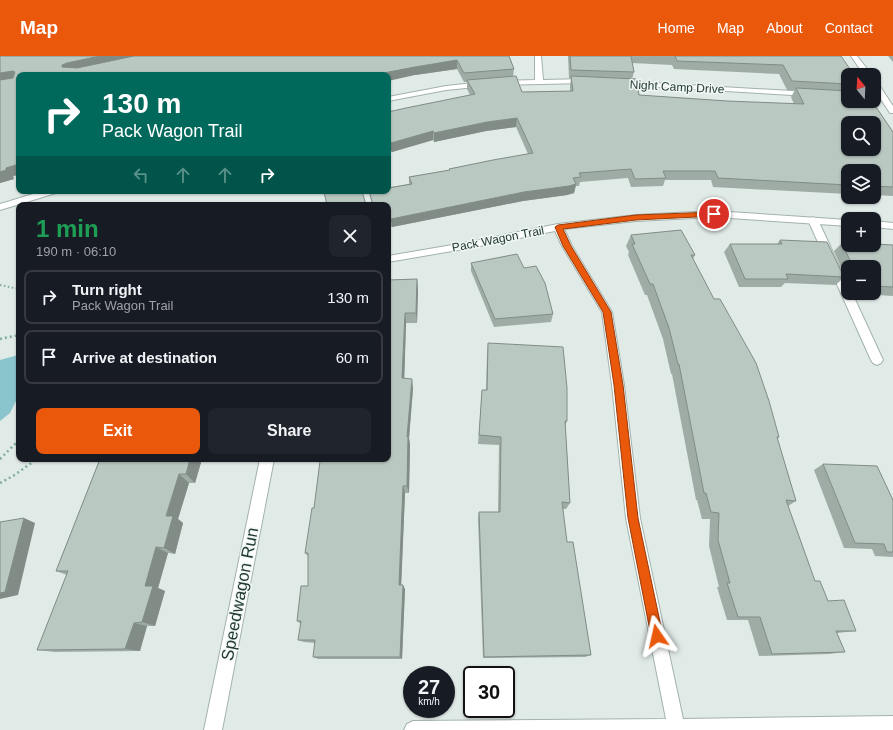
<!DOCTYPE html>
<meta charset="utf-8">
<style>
body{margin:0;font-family:Arial,sans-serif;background:#20242c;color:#f1f3f6;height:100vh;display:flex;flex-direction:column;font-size:15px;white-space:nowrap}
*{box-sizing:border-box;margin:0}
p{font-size:13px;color:#9ea1a6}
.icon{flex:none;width:22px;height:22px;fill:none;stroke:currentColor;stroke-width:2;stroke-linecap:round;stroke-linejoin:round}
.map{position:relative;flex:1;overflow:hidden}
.panel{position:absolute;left:16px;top:146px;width:375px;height:260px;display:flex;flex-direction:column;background:#171b24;border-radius:8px;box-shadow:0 1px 3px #0004}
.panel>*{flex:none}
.banner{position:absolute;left:16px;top:16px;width:375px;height:122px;border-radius:8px;box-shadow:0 1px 3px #0004;background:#00695c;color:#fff;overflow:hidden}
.needle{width:26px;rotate:342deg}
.controls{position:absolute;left:841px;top:12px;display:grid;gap:8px}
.controls a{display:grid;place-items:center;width:40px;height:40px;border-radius:8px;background:#171b24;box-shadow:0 1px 3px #0004;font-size:20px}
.speed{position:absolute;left:403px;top:610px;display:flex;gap:8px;font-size:20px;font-weight:700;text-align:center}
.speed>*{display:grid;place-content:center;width:52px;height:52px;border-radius:50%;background:#171b24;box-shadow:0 1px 3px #0004;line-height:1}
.speed small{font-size:10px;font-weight:400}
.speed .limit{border:2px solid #111;border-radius:6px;background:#fff;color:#111}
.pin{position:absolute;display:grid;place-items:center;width:34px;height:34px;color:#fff;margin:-17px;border:2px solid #fff;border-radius:50%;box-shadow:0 1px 4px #0007}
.me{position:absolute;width:44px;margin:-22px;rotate:349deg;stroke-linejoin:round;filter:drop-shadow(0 0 3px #0008)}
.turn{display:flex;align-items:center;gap:14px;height:84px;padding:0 20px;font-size:18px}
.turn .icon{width:52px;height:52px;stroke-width:2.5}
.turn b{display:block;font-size:28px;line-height:34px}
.lanes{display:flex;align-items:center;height:38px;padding:0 20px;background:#0003;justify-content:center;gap:20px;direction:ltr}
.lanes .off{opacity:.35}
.round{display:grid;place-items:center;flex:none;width:42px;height:42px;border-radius:8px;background:#20242c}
.head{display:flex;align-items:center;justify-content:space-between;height:68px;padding:0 20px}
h1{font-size:24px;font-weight:800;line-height:30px;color:#1e9e55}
.button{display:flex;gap:8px;margin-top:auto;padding:8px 20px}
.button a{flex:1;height:46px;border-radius:8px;background:#ea580c;color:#fff;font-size:16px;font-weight:800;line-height:46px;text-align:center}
.button a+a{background:#20242c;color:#f1f3f6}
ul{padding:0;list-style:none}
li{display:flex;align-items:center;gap:12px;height:54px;margin:0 8px 6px;padding:0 12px;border:2px solid #363941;border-radius:8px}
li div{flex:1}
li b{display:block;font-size:15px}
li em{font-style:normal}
header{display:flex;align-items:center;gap:24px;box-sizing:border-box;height:56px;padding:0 20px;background:#ea580c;color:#fff}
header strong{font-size:19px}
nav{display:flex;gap:22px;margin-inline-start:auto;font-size:14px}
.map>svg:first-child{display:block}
.water{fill:#8ac5cd}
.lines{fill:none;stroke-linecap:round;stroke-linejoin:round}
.lane-casing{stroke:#a3b2ad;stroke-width:2}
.street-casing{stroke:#a3b2ad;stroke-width:2}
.path-far1{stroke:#82ad9e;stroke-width:2;stroke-dasharray:1.5 2.5;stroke-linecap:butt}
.path{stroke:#82ad9e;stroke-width:2.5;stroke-dasharray:2 3;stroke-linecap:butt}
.lane{fill:#fff;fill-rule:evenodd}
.street{fill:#fff;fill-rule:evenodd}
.wall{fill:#9faca6;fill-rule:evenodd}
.shaded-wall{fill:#828c87}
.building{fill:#b9c8c1;stroke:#828c87;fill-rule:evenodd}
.route{fill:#ea580c;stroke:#983908}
.labels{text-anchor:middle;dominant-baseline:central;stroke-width:3;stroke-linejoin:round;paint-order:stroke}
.far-street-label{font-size:12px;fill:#223a33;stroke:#f1f7f4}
.near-street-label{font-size:17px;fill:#223a33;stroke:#f1f7f4}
</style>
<header>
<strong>Map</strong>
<nav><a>Home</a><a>Map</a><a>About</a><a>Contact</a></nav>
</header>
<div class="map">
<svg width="893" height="674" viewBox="0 0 893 674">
<rect width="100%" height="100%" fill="#e0eae6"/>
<path class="water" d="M18,299L19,339L10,357L0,365V304Z"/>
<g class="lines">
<g class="lane-casing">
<path id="lane" d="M813,161L818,164L848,229V237H852L883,304L881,307L877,309L873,307L871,304L808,164Z"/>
</g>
<g class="street-casing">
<path id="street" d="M535,0H541L543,24L585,23L589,25L585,27L499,29V25H502L535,24Z
M851,0H857L872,19H864Z
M619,25L809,36L813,38L809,40L622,29H619Z
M483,26L487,28L486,30L446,34L388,45V41L446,30Z
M874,26H877L893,50V57H890L874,33Z
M43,135H57L56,137L0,154V148Z
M714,155L848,164V170L714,161L636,165L564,173L572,190L612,256L624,329L640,462L683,663L893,660V674H404L407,668L413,665L666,663L626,462L612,329L602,256L562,190L555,175L464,193L388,206V200L464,187L558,168L636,159Z
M874,165L893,167V173L874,171Z
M260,403H274L222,674H204Z"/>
</g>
<path class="path-far1" d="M0,229L19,233"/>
<path class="path" d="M0,283L19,279
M0,403L19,384
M0,427L13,420L37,403"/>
<use href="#lane" class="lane"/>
<use href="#street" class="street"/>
</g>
<path class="wall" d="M0,0H509L514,13L513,21L522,36L570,35V29L571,23L569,22L568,0H841L848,19V45L893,76V140L874,139V115H848V138L713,131L711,124H665L663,130L631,131L628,122L580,126L579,130H576L574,137L567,139L523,145L392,171L390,170L388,171V149H372L369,135L409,128V121L449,114V113L528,98L516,71L486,75L434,86L433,84L392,96L391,95L470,39L467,33V26H464L457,13L415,19H388L13,120L14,123L0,127ZM632,7L672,9L674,13L779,18L787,34H795L791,41L794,48L727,45L639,39L632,23L634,16Z
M888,0H893V6Z
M631,179L695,199L693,203L779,381L777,383L796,445L788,450L815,525L828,545L856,575L837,577L845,596L829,598L759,600L748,564H727L717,531H719L709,490L710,463H702L697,444H696L672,318H671L663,283L647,239H645L628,199L629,196L626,190Z
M780,184L844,221L836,229L785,227L781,231H739L724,196L730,188H777Z
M847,185H848V189H893V240L860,238V237H874V211H848V227L834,195L842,187H845Z
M471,207L524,212L553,258L551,266L494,271L471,215Z
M417,223L418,234L417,267H406L404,322L413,332L409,382L410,389L409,437H405L401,529L405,533L402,603H318L313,601L315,587L304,586L298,584L301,568L297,565L308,530V500L305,497L314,452L328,405L388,224Z
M488,287L567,365L565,370L570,447L566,453H563L567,486L591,599L585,601L483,602L478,462L479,456H498L499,389L478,388L482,334H486L487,297Z
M100,403H202L195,427H189L178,463L183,467L175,498L168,497L158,532L165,535L155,570H147L140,595L55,596L37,594L67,519L56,515Z
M823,408L893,444V501L875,500L872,493L844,492L814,414Z"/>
<path class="shaded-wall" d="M100,0H144L72,16L62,11V9L67,7Z
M457,4V13L415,19L388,25V19H373L415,11Z
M13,15L19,24L0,27V17Z
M517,62L516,71L486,75L434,86V77L487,66Z
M433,75V84L392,96L391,95L388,96V87Z
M19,108V119L13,120L14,123L0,127V116L6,112Z
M576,128L574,137L567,139L523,145L392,171L391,163L524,136Z
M389,161L390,170L388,171V162Z
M417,223L418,234L417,267L416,257Z
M405,257L406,267L404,332L402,322Z
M412,323L413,332L409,382L410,389L409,437L407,430V381Z
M190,403H202L195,427L186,418Z
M179,418L189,427L178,463L183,467L175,498L164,492L166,460Z
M403,430L405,437L401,534L399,529Z
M24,462L35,467L18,539L0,543V537Z
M156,491L168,497L158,532L165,535L155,570L142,566L145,530Z
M403,529L405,533L402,603L400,601Z
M134,567L147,570L140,595L125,593Z"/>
<path class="building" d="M0,0H100L67,7L62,9V11L77,12L134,0H509L514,13L464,17L457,4L415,11L373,19H19V108L6,112V114L0,116V24L13,22L15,16L13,15L0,17Z
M570,0H631L634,16L571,14Z
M675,0H841L854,19H848V28L792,25L783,9L677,5Z
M516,20L522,36L573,35L571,20L594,21L636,23L639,39L727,45L804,48L796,32L848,35V45H872L893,76V131L874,130V115H848V129L718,122L715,115H663L666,122L635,123L631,113L579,117L581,121L573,122L576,128L569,130L524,136L391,163L389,161L388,162V149H373L369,135H388V132L412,128L409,121L450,114L449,113L493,104L533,97L517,62L487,66L434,77L433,75L391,87V86L388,87V56L406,52L475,38L467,24ZM848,67H874V93H848Z
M331,135H362L366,149H327L324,136Z
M681,174L695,199H691L714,243H720L756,307L769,345L779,381H777L796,445L786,444L815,525H820L828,545L844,544L856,575H836L845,596L772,598L760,561H738L727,527H730L718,484L719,457L711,456L706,437H704L679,308H678L669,272L653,228H650L632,188H635L631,179Z
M780,184L827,186L844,221L786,218L788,223H745L730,188H782Z
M842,187H848V189H874V188L893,189V231L874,230V211H853Z
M517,198L524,212L536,210L545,227L553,258L495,263L471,207Z
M417,223L416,257H405L402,322L412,323L407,381H408L407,430H403L399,529H403L400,601H313L315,584H298L301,565H297L301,530H308V497H305L312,452H314L320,405H328V403H388V224Z
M488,287L563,291L567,332V365H565L570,447L562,446L567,486H573L591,599L484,601L479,456H500L501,381L479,379L482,334H487Z
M100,403H190L186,418H179L166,460H173L164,492L156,491L145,530H153L142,566L134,567L125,593L37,594L68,515H56Z
M823,408L877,410L893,444V496H887L884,488L855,487Z
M24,462L5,536L0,537V466Z"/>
<path class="route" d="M714,156H716V160L636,164L563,173L571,190L611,256L623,329L638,462L663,580L661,585L657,586L653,585L651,580L628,462L614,329L603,256L563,190L555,171L558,169L636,159Z"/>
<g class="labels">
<g class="far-street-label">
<text transform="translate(677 31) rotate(3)">Night Camp Drive</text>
<text transform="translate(498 183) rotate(-11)">Pack Wagon Trail</text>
</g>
<g class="near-street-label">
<text transform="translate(240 538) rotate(-79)">Speedwagon Run</text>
</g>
</g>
</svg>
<div class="controls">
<a><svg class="needle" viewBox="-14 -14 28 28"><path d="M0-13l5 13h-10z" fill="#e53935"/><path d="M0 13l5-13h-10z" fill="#9ea1a6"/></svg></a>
<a><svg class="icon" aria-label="search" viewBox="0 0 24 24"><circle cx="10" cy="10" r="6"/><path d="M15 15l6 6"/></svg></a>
<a><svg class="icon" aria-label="layers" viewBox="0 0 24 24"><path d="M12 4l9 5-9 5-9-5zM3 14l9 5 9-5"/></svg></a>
<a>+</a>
<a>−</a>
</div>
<div class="speed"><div>27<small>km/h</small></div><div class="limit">30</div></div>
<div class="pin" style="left:714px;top:158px;background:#d93025"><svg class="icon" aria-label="arrive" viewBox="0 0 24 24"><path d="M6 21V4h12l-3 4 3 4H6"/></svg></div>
<svg class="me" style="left:657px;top:580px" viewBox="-20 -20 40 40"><path d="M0-17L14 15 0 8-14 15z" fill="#ea580c" stroke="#fff" stroke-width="4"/></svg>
<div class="banner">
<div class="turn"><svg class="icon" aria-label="right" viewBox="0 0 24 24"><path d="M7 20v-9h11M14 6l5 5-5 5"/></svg><div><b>130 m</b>Pack Wagon Trail</div></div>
<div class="lanes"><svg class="icon off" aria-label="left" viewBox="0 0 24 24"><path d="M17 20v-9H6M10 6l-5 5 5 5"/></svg><svg class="icon off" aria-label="ahead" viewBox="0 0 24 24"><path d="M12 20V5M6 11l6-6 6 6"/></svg><svg class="icon off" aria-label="ahead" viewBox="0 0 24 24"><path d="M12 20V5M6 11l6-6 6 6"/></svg><svg class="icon" aria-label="right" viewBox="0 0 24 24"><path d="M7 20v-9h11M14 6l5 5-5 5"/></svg></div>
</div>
<section class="panel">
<div class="head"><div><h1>1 min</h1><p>190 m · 06:10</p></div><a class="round"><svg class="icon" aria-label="close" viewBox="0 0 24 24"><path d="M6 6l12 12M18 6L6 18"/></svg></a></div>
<ul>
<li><svg class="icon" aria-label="right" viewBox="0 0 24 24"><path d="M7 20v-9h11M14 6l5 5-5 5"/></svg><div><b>Turn right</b><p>Pack Wagon Trail</p></div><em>130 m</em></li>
<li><svg class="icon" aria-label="arrive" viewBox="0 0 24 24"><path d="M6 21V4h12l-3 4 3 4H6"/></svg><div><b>Arrive at destination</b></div><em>60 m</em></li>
</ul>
<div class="button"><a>Exit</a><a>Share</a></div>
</section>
</div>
